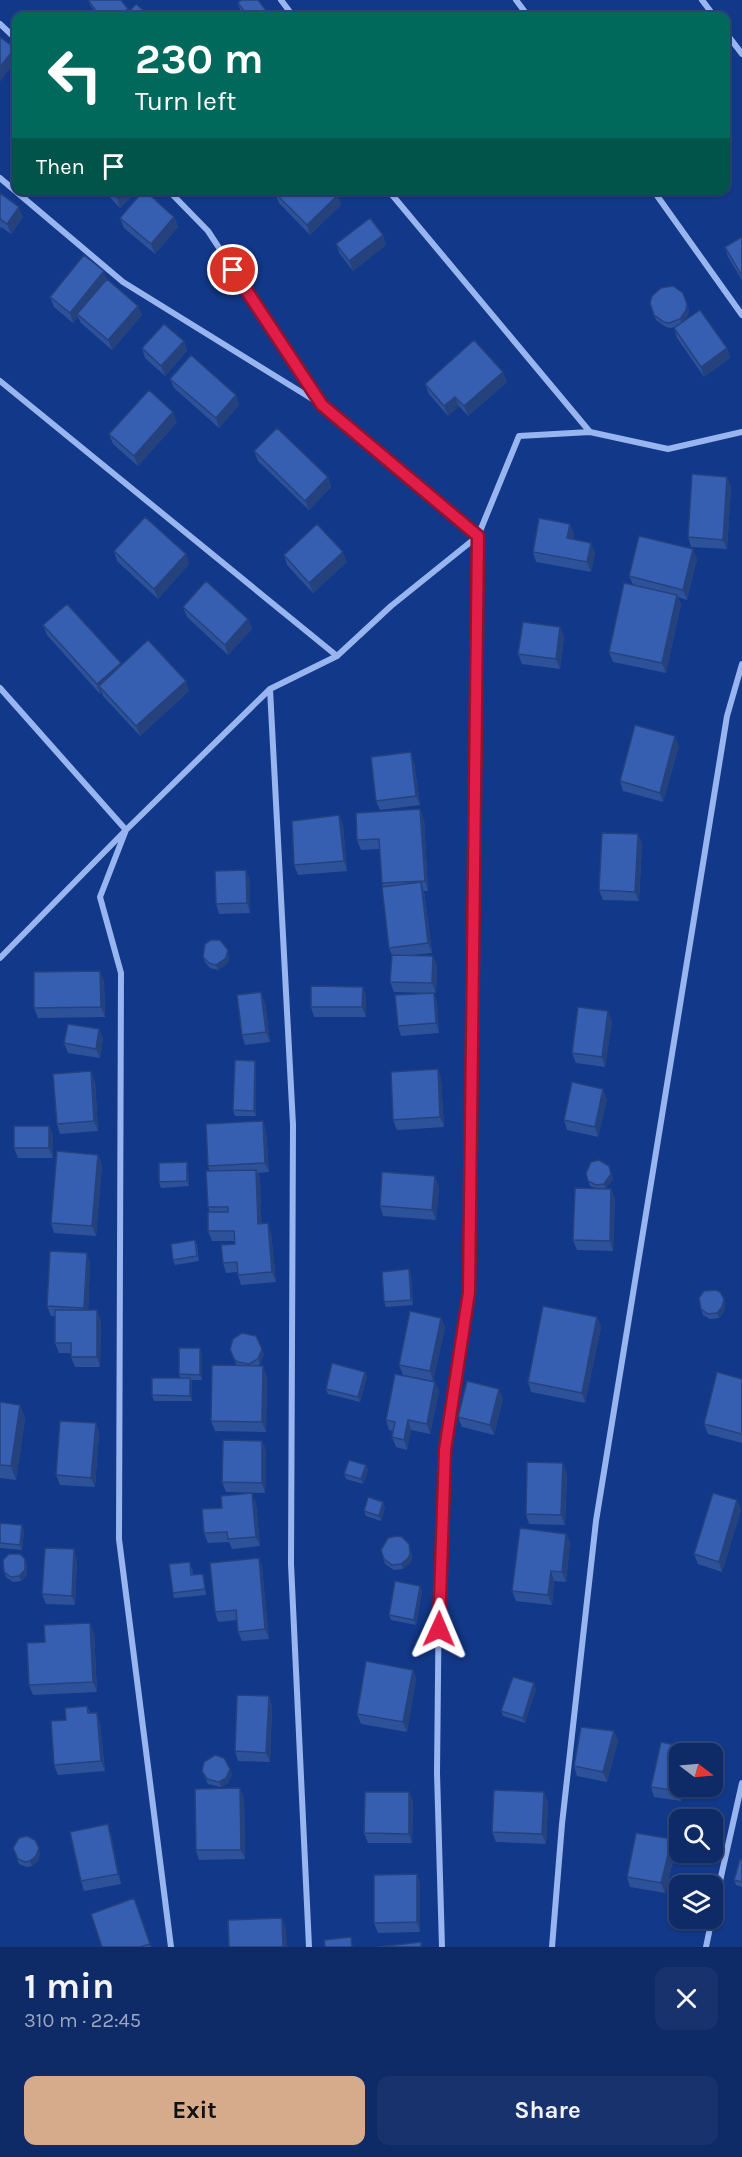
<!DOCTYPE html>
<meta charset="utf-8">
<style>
body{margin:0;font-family:Karla,sans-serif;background:#17326d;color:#f1f3f6;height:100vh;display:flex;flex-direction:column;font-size:22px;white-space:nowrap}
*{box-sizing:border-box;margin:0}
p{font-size:20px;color:#9ba7c0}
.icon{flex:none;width:33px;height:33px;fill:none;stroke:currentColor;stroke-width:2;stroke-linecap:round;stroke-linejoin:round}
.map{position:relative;height:1947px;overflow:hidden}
.drawer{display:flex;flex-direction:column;background:#0e2a67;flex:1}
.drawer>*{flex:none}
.hud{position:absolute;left:12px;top:12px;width:718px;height:183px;border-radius:12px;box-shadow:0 2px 4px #0004,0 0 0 2px #2e467b;background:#00695c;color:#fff;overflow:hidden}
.needle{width:39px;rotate:106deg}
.buttons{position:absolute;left:669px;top:1743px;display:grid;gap:12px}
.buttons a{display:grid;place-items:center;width:54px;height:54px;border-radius:12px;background:#0e2a67;box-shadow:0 2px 4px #0004,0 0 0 2px #2e467b;font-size:30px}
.pin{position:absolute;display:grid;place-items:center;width:51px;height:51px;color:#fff;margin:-26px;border:3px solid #fff;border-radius:50%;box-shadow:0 2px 6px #0007}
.me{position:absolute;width:66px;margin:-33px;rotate:1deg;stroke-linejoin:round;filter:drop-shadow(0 0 4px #0008)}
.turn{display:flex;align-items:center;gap:21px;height:126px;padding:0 24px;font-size:27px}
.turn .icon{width:78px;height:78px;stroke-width:2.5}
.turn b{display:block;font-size:42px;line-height:51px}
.then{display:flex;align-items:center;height:57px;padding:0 24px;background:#0003;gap:12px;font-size:22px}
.round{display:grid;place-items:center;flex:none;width:63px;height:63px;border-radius:12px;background:#17326d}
.head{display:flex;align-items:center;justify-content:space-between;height:102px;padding:0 24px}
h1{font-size:36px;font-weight:700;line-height:45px}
.primary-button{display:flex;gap:12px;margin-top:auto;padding:12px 24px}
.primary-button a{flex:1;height:69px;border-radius:12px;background:#d6ab8b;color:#111;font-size:24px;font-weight:700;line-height:69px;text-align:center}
.primary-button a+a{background:#17326d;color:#f1f3f6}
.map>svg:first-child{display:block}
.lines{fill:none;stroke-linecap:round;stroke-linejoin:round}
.street{stroke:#98b5f0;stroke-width:6}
.wall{fill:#2e5299}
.shaded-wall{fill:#26427d}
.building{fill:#365fb2;stroke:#26427d;stroke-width:1.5}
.route-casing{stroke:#92132f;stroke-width:15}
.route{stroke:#e11d48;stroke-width:10}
</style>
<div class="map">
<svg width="742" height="1947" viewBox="0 0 742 1947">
<rect width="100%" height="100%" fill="#123889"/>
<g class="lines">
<path class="street" d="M281,0L293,16
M516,0L528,16
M702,0L714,16
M0,24L16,39
M726,33L742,54
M0,178L123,282L322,405L478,536L469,1292L445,1450L439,1582L437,1773L442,1947
M168,190L208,231L320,402
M388,190L590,432
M653,190L742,315
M0,381L337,656
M0,688L126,830L100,897L121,973L119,1539L171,1947
M270,689L293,1125L291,1564L309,1947
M0,958L126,830L270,689L337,656L391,606L478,536L519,436L590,432L668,449L742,432
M712,1917L742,1783
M552,1947L562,1824L596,1521L727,716L742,664
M706,1947L712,1918"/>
</g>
<path class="wall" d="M88,0L128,9L129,12L150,16H98L90,5Z
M238,3L268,13L269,16H244L241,13Z
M103,190H138L120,208Z
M0,193L23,217L11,234L1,227L0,229Z
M275,193L338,195L341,205L310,235L279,203Z
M174,217L178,227L155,254L124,228L120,218Z
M383,235L386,245L353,271L340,254L336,244Z
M742,237V280L728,257L725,247Z
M107,279L138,306L142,315L112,350L81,323L78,317L73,323L54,307L50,297Z
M683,293L689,309L688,315L683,322L727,348L730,358L704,377L677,338L674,328L679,325L671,328L666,327L656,320L650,303Z
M184,341L187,351L165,376L145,358L142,348Z
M503,372L507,382L468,416L459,406L448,416L429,394L425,384Z
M170,379L236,395L239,405L219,428L174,388Z
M177,422L138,466L113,444L109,434Z
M254,451L328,477L331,487L309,510L258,461Z
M731,486L727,549L691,547L688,537Z
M570,524L574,534L573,539L595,553L591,572L536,562L533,552Z
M114,551L186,554L189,564L158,599L117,561Z
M284,555L347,562L313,593L287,565Z
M697,559L687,600L678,597L681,604L666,673L613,662L609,652L633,585L629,576Z
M183,607L248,619L252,629L228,655L187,617Z
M43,625L121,665L189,691L140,736L103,696L102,693L100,694L47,635Z
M560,627L564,637L560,669L522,664L518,654Z
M679,746L663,802L623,791L620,781Z
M414,762L420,805L380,810L376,801Z
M339,815L343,825L347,871L298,875L294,865Z
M424,819L428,891H424L432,953L412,955L433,956L437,966L436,993H434L437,1003L439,1033L401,1036L398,1026L432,993L394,992L390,982L392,955L389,948L383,887L382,883L380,849L361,850L357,840Z
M638,834L642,844L639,901L603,900L599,890Z
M250,880V913L219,914L216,904Z
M229,955L228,963L218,970L210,968L205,962L203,957Z
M104,981L105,1017L38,1018L34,1008Z
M363,987L366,996V1017H314L311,1007Z
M265,1002L270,1042L245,1045L242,1035Z
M612,1021L605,1067L576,1063L572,1053Z
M99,1029L103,1039L100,1058L68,1053L64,1043Z
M256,1066V1116H235L233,1110Z
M438,1069L441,1079L444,1127L397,1130L393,1120Z
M95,1081L98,1131L60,1134L57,1124Z
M607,1099L598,1137L567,1130L564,1120Z
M263,1121L266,1131L269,1172L258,1173L260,1180L261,1224L271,1233L276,1282L241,1285L237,1272L226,1273L223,1263L235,1244V1241H212L208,1231L210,1212L208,1207L210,1171L208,1166Z
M49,1126L53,1136V1158H18L14,1148Z
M98,1155L102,1165L96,1236L54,1233L51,1223Z
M187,1162L188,1167L189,1186L161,1188L159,1182Z
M609,1166L613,1179L606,1188L615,1198L613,1251L577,1250L573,1240L595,1188L590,1186L586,1173Z
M439,1186L436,1220L383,1216L380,1206Z
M195,1240L197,1245L199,1261L175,1265L173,1260Z
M90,1263L88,1310L101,1320L100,1367H75L71,1357V1353H59L55,1343V1316H51L47,1306Z
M409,1269L411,1275L413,1305L386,1307L384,1302Z
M724,1299L725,1304L724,1312L719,1318L710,1319L703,1315L701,1309Z
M597,1317L601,1327L585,1403L531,1392L528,1382Z
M441,1318L445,1328L433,1381L403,1375L399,1365Z
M230,1349L264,1354L260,1364L257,1366L267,1376L266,1432L215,1431L211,1421L237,1365L236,1364Z
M202,1353V1380H191L192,1383V1401H154L152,1395L180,1378L179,1374Z
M365,1372L367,1377L360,1402L328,1394L326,1389Z
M742,1379V1443L708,1434L704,1424Z
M435,1382L439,1391L430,1434L411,1430L407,1450L396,1447L392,1437L393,1431L389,1430L386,1420Z
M503,1399L494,1435L462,1427L458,1417Z
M0,1402L20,1405L25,1419L16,1480L0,1478Z
M96,1423L99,1433L95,1487L60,1485L56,1475Z
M262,1441L266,1451L265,1493L226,1492L222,1482Z
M366,1465L368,1470L363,1484L346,1479L344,1474Z
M567,1473L565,1525L529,1524L526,1514Z
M737,1500L741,1510L722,1572L698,1564L694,1554Z
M256,1503L260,1546L232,1549L229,1542L208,1543L204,1533L222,1508Z
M385,1507L381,1521L366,1516L364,1511Z
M0,1523L24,1530L22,1550L0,1548Z
M566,1534L570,1543L566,1582L554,1581L552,1605L516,1601L512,1591Z
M381,1550H411L412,1559L410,1563L403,1569L394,1570L385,1564Z
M259,1558L262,1568L269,1639L242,1641L238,1632L237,1620L218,1622L215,1612Z
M25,1559L27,1564V1575L21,1581L13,1582L6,1577L4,1572Z
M77,1559L75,1605L46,1604L42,1594Z
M192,1567L193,1575L204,1579L206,1595L174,1598L173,1593Z
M420,1586L422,1591L416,1625L391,1620L389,1615Z
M94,1633L97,1692L33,1695L29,1685L45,1642Z
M413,1670L416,1679L407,1732L361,1724L357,1714Z
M536,1689L525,1723L503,1716L501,1711Z
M269,1696L272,1706L270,1762L238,1761L235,1751Z
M87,1706L90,1713L100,1723L105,1771L58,1775L54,1765L66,1720Z
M614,1731L618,1741L607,1782L577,1776L574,1766Z
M661,1742L688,1748L690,1754H680V1786H684L681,1801L654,1797L651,1787Z
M202,1771L232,1774L228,1783L221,1787L208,1784Z
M409,1792L413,1802L412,1843H368L364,1833Z
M244,1798L245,1859L199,1860L196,1850Z
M548,1802L546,1844L496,1842L492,1832Z
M111,1834L121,1884L84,1891L81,1881Z
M13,1848L40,1853L38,1861L32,1866L27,1867L19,1864Z
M676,1849L665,1893L630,1887L627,1877Z
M742,1859V1887L736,1885L734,1880Z
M417,1874L420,1884V1932L378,1933L374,1923Z
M134,1898L151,1947H102Z"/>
<path class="shaded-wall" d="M128,9L129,14L126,16H117Z
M15,48L16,53V60L0,82V67Z
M124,190H138L120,208L117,198Z
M338,195L341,205L310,235L307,225Z
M19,207L23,217L11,234L7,224Z
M174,217L178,227L155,254L151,244Z
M383,235L386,245L353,271L349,261Z
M104,271L107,281L77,314L78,317L73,323L70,313Z
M687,304L689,309L688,315L682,324L680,319Z
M138,306L142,315L112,350L108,340Z
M184,341L187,351L165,376L161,366Z
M727,348L730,358L704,377L701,367Z
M503,372L507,382L468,416L464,406Z
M236,395L239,405L219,428L216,418Z
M455,397L459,406L448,416L444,406Z
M173,412L177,422L138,466L134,456Z
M328,477L331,487L309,510L305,501Z
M727,477L731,486L727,549L723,540Z
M570,524L574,534L571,548L567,538Z
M591,543L595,553L591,572L587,562Z
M693,549L697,559L687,600L683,590Z
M343,552L347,562L313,593L309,583Z
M186,554L189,564L158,599L154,589Z
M677,595L681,604L666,673L662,663Z
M248,619L252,629L228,655L225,645Z
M560,627L564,637L560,669L556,659Z
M121,663L124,673L99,686L102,693L100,694L97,684Z
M186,681L189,691L140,736L136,726Z
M675,736L679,746L663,802L660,793Z
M411,752L414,762L420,805L416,796Z
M420,809L424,819L428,891L425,881Z
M339,815L343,825L347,871L344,861Z
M638,834L642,844L639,901L635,892Z
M246,870L250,880V913L247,903Z
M421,882L424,892L432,953L428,943Z
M228,950L229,955L228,963L218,970L216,965Z
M433,956L437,966L436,993L432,983Z
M100,971L104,981L105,1017L101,1007Z
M363,987L366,996V1017L362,1007Z
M261,992L265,1002L270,1042L266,1032Z
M434,993L437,1003L439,1033L436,1023Z
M608,1011L612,1021L605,1067L602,1057Z
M99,1029L103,1039L100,1058L96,1049Z
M255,1061L256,1066V1116L254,1111Z
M438,1069L441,1079L444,1127L440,1117Z
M91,1071L95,1081L98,1131L94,1121Z
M603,1089L607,1099L598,1137L595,1127Z
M263,1121L266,1131L269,1172L265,1163Z
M49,1126L53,1136V1158L49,1148Z
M98,1155L102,1165L96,1236L92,1226Z
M187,1162L188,1167L189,1186L187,1181Z
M609,1166L613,1179L605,1189L604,1184Z
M256,1170L260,1180L262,1234L258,1224Z
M435,1176L439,1186L436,1220L432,1210Z
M611,1189L615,1198L613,1251L610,1241Z
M268,1223L271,1233L276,1282L272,1272Z
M87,1253L90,1263L88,1317L84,1308Z
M409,1269L411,1275L413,1305L411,1300Z
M724,1299L725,1304L724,1312L719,1318L717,1313Z
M97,1310L101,1320L100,1367L97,1357Z
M597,1317L601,1327L585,1403L582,1393Z
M441,1318L445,1328L433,1381L430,1371Z
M200,1348L202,1353V1380L200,1375Z
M262,1349L264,1354L260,1364L258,1359Z
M263,1366L267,1376L266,1432L262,1422Z
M365,1372L367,1377L360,1402L358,1397Z
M190,1378L192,1383V1401L190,1396Z
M435,1382L439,1391L430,1434L427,1424Z
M499,1389L503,1399L494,1435L490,1425Z
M20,1405L25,1419L16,1480L11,1466Z
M408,1420L411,1430L407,1450L404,1440Z
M96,1423L99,1433L95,1487L91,1478Z
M262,1441L266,1451L265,1493L262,1483Z
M563,1463L567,1473L565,1525L561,1515Z
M366,1465L368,1470L363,1484L361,1479Z
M252,1493L256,1503L260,1546L256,1537Z
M737,1500L741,1510L722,1572L719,1562Z
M383,1502L385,1507L381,1521L379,1516Z
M22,1525L24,1530L22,1550L20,1545Z
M566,1534L570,1543L566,1582L562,1572Z
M409,1544L411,1550L412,1559L410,1563L403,1569L401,1564Z
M74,1549L77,1559L75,1605L72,1596Z
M259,1558L262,1568L269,1639L265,1629Z
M25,1559L27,1564V1575L21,1581L19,1576Z
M551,1571L554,1581L552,1605L548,1595Z
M420,1586L422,1591L416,1625L414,1620Z
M90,1623L94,1633L97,1692L93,1682Z
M413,1670L416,1679L407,1732L403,1722Z
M534,1683L536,1689L525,1723L523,1718Z
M269,1696L272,1706L270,1762L266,1753Z
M97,1713L100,1723L105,1771L101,1761Z
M614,1731L618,1741L607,1782L603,1772Z
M230,1769L232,1774L228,1783L221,1787L219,1782Z
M680,1782V1786H684L681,1801L677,1791Z
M240,1788L244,1798L245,1859L241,1850Z
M409,1792L413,1802L412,1843L409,1834Z
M544,1792L548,1802L546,1844L542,1834Z
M108,1824L111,1834L121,1884L118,1874Z
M672,1839L676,1849L665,1893L661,1883Z
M39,1848L40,1853L38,1861L32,1866L30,1861Z
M417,1874L420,1884V1932L417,1922Z
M282,1918L286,1928L287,1947H283Z"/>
<path class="building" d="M88,0H121L128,9L117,16H100Z
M241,0H258L268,13L264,16H248L238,3Z
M136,4L150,16H125Z
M661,13L665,16H657Z
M0,37L15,48L0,67Z
M109,190H124L117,198Z
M144,190L174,217L151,244L120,218Z
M278,190H333L338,195L307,225L275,193Z
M0,193L19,207L7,224L0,219Z
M370,218L383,235L349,261L336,244Z
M742,237V276L725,247Z
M84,255L104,271L70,313L50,297Z
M107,279L138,306L108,340L77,314Z
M673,286L683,293L687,304L686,310L680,319L669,323L664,322L654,315L650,303L652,296L661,288Z
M700,310L727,348L701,367L674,328Z
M164,324L184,341L161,366L142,348Z
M474,340L503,372L464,406L455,397L444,406L425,384Z
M191,355L236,395L216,418L170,379Z
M149,390L173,412L134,456L109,434Z
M277,428L328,477L305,501L254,451Z
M692,474L727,477L723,540L688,537Z
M145,517L186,554L154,589L114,551Z
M539,518L570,524L567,538L591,543L587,562L533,552Z
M317,524L343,552L309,583L284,555Z
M639,536L693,549L683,590L629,576Z
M206,581L248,619L225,645L183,607Z
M624,583L677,595L662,663L609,652Z
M67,604L121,663L97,684L43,625Z
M523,622L560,627L556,659L518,654Z
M148,640L186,681L136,726L99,686Z
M635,725L675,736L660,793L620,781Z
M411,752L416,796L376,801L371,757Z
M420,809L425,881L382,883L379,839L357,840L356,813Z
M339,815L344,861L294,865L292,821Z
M602,833L638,834L635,892L599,890Z
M246,870L247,903L216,904L215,871Z
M421,882L428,943L389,948L382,887Z
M211,940H220L228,950L226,958L216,965L209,963L203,957L205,944Z
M392,955L433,956L432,983L390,982Z
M100,971L101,1007L34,1008V972Z
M311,986L363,987L362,1007H311Z
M261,992L266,1032L242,1035L237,995Z
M434,993L436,1023L398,1026L395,995Z
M578,1007L608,1011L602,1057L572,1053Z
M68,1024L99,1029L96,1049L64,1043Z
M235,1060L255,1061L254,1111L233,1110Z
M438,1069L440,1117L393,1120L391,1072Z
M91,1071L94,1121L57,1124L53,1074Z
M572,1082L603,1089L595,1127L564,1120Z
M263,1121L265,1163L208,1166L206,1124Z
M14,1126H49V1148H14Z
M57,1151L98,1155L92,1226L51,1223Z
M599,1160L609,1166L611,1174L604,1184L596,1185L588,1181L586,1173L591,1162Z
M187,1162V1181L159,1182V1163Z
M256,1170L258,1224L268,1223L272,1272L238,1275L237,1262L223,1263L221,1245L235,1244L234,1231H208V1212H228V1207H208L206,1171Z
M382,1172L435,1176L432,1210L380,1206Z
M575,1188L611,1189L610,1241L573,1240Z
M195,1240L197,1256L173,1260L171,1244Z
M50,1251L87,1253L84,1308L47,1306Z
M409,1269L411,1300L384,1302L382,1272Z
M716,1290L720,1292L724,1299L722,1307L717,1313L708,1314L701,1309L699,1298L704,1291Z
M543,1306L597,1317L582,1393L528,1382Z
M55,1310H97V1357H71V1343H55Z
M410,1311L441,1318L430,1371L399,1365Z
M242,1333L256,1336L262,1349L258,1359L249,1364L238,1362L234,1359L230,1349L233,1339Z
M179,1348H200V1375L179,1374Z
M332,1363L365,1372L358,1397L326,1389Z
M212,1365L263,1366L262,1422L211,1421Z
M717,1372L742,1379V1434L704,1424Z
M395,1374L435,1382L427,1424L408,1420L404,1440L392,1437L395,1422L386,1420Z
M152,1378H190V1396L152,1395Z
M467,1381L499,1389L490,1425L458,1417Z
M0,1402L20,1405L11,1466L0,1465Z
M60,1421L96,1423L91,1478L56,1475Z
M223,1440L262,1441V1483L222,1482Z
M349,1460L366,1465L361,1479L344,1474Z
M527,1462L563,1463L561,1515L526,1514Z
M252,1493L256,1537L228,1539L227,1532L204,1533L202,1509L222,1508L221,1496Z
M713,1493L737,1500L719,1562L694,1554Z
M368,1497L383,1502L379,1516L364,1511Z
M0,1523L22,1525L20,1545L0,1543Z
M520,1528L566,1534L562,1572L551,1571L548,1595L512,1591Z
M397,1536L402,1537L409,1544L410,1554L408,1558L401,1564L392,1565L384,1559L381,1550L388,1538Z
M45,1548L74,1549L72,1596L42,1594Z
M9,1554H20L25,1559V1570L19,1576L11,1577L4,1572L3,1560Z
M259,1558L265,1629L238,1632L236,1610L215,1612L210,1563Z
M190,1562L191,1575L203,1574L205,1589L173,1593L169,1564Z
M395,1581L420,1586L414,1620L389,1615Z
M90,1623L93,1682L29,1685L27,1643L45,1642L44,1625Z
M366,1661L413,1670L403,1722L357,1714Z
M513,1677L534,1683L523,1718L501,1711Z
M237,1695L269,1696L266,1753L235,1751Z
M87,1706L88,1713H97L101,1761L54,1765L51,1721L66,1720L65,1708Z
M581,1727L614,1731L603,1772L574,1766Z
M661,1742L688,1748L687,1754H680V1782L677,1791L651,1787Z
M215,1755L224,1758L230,1769L226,1778L219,1782L207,1779L202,1771L204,1762Z
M240,1788L241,1850H196L195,1789Z
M494,1790L544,1792L542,1834L492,1832Z
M365,1792H409V1834L364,1833Z
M108,1824L118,1874L81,1881L70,1832Z
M636,1833L672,1839L661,1883L627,1877Z
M27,1836L35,1840L39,1848L36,1856L30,1861L25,1862L18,1859L13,1848L19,1838Z
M740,1859H742V1882L734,1880Z
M417,1874V1922L374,1923V1875Z
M134,1898L150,1944L140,1947H102L91,1914Z
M282,1918L283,1947H229L228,1920Z
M351,1937L352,1947H325L324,1940Z
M421,1942V1947H378Z"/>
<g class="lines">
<g class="route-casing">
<path id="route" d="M233,270L322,405L478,536L469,1292L445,1450L439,1629"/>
</g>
<use href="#route" class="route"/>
</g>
</svg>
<div class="buttons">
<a><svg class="needle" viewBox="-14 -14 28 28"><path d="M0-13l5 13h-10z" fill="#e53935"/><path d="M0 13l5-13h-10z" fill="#9ba7c0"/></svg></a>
<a><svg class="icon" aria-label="search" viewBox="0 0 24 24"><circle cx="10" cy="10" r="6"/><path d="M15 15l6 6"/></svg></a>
<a><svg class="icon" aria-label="layers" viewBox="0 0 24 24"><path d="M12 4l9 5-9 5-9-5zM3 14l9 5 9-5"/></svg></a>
</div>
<div class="pin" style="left:233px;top:270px;background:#d93025"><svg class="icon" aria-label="arrive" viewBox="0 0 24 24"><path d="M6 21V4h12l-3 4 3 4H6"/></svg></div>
<svg class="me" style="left:439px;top:1629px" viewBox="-20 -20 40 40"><path d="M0-17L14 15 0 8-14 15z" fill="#e11d48" stroke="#fff" stroke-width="4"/></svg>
<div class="hud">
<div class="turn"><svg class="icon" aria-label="left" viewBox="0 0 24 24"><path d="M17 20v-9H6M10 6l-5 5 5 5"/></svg><div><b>230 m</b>Turn left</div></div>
<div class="then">Then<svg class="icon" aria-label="arrive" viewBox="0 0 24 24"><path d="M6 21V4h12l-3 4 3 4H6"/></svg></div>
</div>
</div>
<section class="drawer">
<div class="head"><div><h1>1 min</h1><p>310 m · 22:45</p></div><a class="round"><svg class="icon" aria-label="close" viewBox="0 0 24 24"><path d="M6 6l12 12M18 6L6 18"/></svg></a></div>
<div class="primary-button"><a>Exit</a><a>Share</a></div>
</section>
